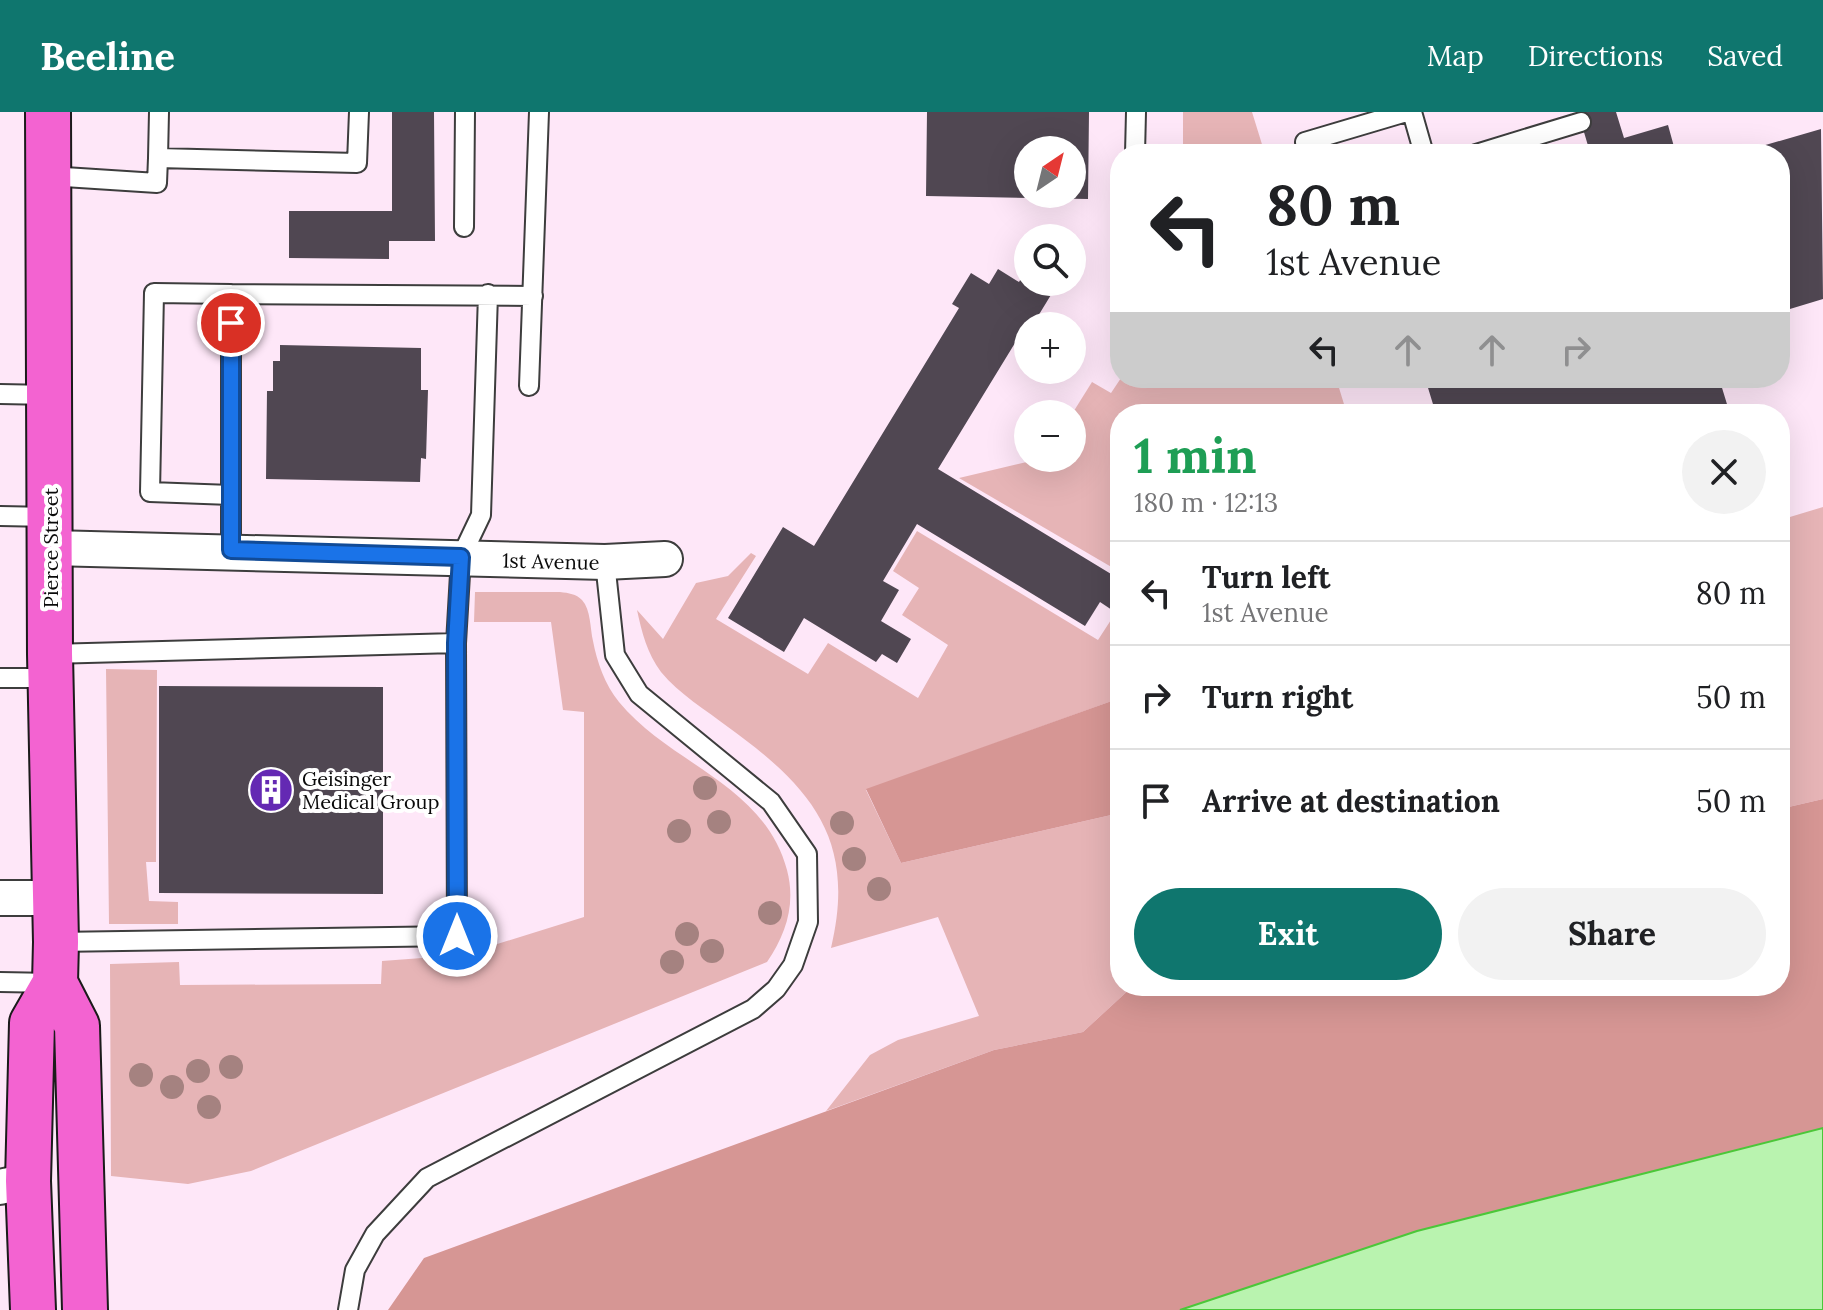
<!DOCTYPE html>
<meta charset="utf-8">
<style>
body{margin:0;font-family:Lora,serif;background:#f2f2f2;color:#202124;height:100vh;display:flex;flex-direction:column;font-size:30px;white-space:nowrap}
*{box-sizing:border-box;margin:0}
p{font-size:26px;color:#757577}
.icon{flex:none;width:44px;height:44px;fill:none;stroke:currentColor;stroke-width:2;stroke-linecap:round;stroke-linejoin:round}
.map{position:relative;flex:1;overflow:hidden}
.drawer{position:absolute;left:1110px;top:292px;width:680px;height:592px;display:flex;flex-direction:column;background:#fff;border-radius:32px;box-shadow:0 8px 32px #0002}
.drawer>*{flex:none}
.guide{position:absolute;left:1110px;top:32px;width:680px;height:244px;border-radius:32px;box-shadow:0 8px 32px #0002;background:#fff;color:#202124;overflow:hidden}
.needle{width:52px;rotate:35deg}
.fabs{position:absolute;left:1014px;top:24px;display:grid;gap:16px}
.fabs a{display:grid;place-items:center;width:72px;height:72px;border-radius:50%;background:#fff;box-shadow:0 8px 32px #0002;font-size:40px}
.pin{position:absolute;display:grid;place-items:center;width:68px;height:68px;color:#fff;margin:-34px;border:4px solid #fff;border-radius:50%;box-shadow:0 2px 8px #0007}
.me{position:absolute;width:88px;margin:-44px;rotate:0deg;stroke-linejoin:round;filter:drop-shadow(0 0 6px #0008)}
.turn{display:flex;align-items:center;gap:28px;height:168px;padding:0 24px;font-size:36px}
.turn .icon{width:104px;height:104px;stroke-width:2.5}
.turn b{display:block;font-size:56px;line-height:68px}
.lanes{display:flex;align-items:center;height:76px;padding:0 24px;background:#0003;justify-content:center;gap:40px;direction:ltr}
.lanes .off{opacity:.35}
.round{display:grid;place-items:center;flex:none;width:84px;height:84px;border-radius:42px;background:#f2f2f2}
.summary{display:flex;align-items:center;justify-content:space-between;height:136px;padding:0 24px}
h1{font-size:48px;font-weight:800;line-height:60px;color:#1e9e55}
.button{display:flex;gap:16px;margin-top:auto;padding:16px 24px}
.button a{flex:1;height:92px;border-radius:48px;background:#0f766e;color:#fff;font-size:32px;font-weight:800;line-height:92px;text-align:center}
.button a+a{background:#f2f2f2;color:#202124}
ul{padding:0;list-style:none}
li{display:flex;align-items:center;gap:24px;height:104px;padding:0 24px;border-top:2px solid #e0e0e0}
li div{flex:1}
li b{display:block;font-size:30px}
li em{font-style:normal}
header{display:flex;align-items:center;gap:48px;box-sizing:border-box;height:112px;padding:0 40px;background:#0f766e;color:#fff}
header strong{font-size:38px}
nav{display:flex;gap:44px;margin-inline-start:auto;font-size:28px}
.map>svg:first-child{display:block}
.green{fill:#e6b4b6}
.forest{fill:#d69694}
.water{fill:#b9f3af;stroke:#4bc739;stroke-width:2}
.building{fill:#504752;fill-rule:evenodd}
.lines{fill:none;stroke-linecap:round;stroke-linejoin:round}
.service-casing{stroke:#3d3d3d;stroke-width:22}
.minor-casing{stroke:#3d3d3d;stroke-width:38}
.primary-casing{stroke:#1b1b1b;stroke-width:48}
.service{stroke:#fff;stroke-width:18}
.minor{stroke:#fff;stroke-width:34}
.primary{stroke:#f363d1;stroke-width:44}
.tree{fill:#a58280}
.route-casing{stroke:#114b97;stroke-width:20}
.route{stroke:#1a73e8;stroke-width:14}
.labels{text-anchor:middle;dominant-baseline:central;stroke-width:8;stroke-linejoin:round;paint-order:stroke}
.street-label{font-size:20px;fill:#0a0a0a;stroke:#fff}
.poi-label{font-size:20px;fill:#0a0a0a;stroke:#fff;text-anchor:start}
</style>
<header>
<strong>Beeline</strong>
<nav><a>Map</a><a>Directions</a><a>Saved</a></nav>
</header>
<div class="map">
<svg width="1823" height="1198" viewBox="0 0 1823 1198">
<rect width="100%" height="100%" fill="#fee7f8"/>
<path class="green" d="M1183,0H1252L1265,42H1183Z
M1121,266H1336L1347,302H1120V460L959,366L1044,346H1072V302L1092,270L1111,281Z
M1823,395V687L1780,697V408Z
M917,419L1098,528L1120,494V586L866,678L901,751L1120,701V874H1133L1083,920L994,938L826,999L870,943L898,928L979,904L938,805L831,836C857,727 811,675 728,615C706,598 679,582 661,560C647,541 642,521 637,498L663,527L696,471L728,464L751,441L756,444L716,507L808,562L828,531L918,586L948,533L902,503L919,476L893,459Z
M475,480H560C569,481 576,482 582,488C591,498 590,516 593,529C597,550 605,573 619,590C671,653 764,672 787,758C796,792 786,822 767,850L251,1059L188,1072L111,1064L110,852L179,850L180,873L381,872L382,849L462,843L584,805V600L563,598L551,510H474Z
M106,557L157,558L156,750H146L149,789L178,790V812H109Z"/>
<path class="forest" d="M1120,586V701L901,751L866,677Z
M1823,687V1016L1417,1119L1180,1198H388L424,1146L994,938L1083,920L1133,874H1780V697Z"/>
<path class="water" d="M1823,1016V1198H1180L1417,1119Z"/>
<path class="building" d="M392,0H434L435,129H389V147L289,146V99H392Z
M927,0H1089L1088,87L926,84ZM1028,38H1072V82H1028Z
M1578,0H1616L1624,26L1668,13L1676,42H1574L1589,37Z
M1821,17L1823,187L1780,200V42L1738,41Z
M1028,155V170L1057,173L1032,214H1028L1020,234L1015,231L938,357L1116,465L1112,472L1120,477V485L1112,498L1100,490L1085,514L917,412L883,469L899,478L881,509L911,527L897,551L882,542L876,550L804,506L784,540L728,506L783,415L814,434L959,196L952,192L971,161L989,172L998,157L1019,170Z
M280,233L421,236V278H428L426,347L421,346L420,370L266,367L267,279H273V249H280Z
M1425,266H1719L1730,302H1436Z
M159,574L383,575V782L159,781Z"/>
<g class="lines">
<g class="service-casing">
<path id="service" d="M159,0L158,46L357,51L359,0
M1412,0L1424,42
M1305,30L1406,0
M1135,42L1136,0
M1476,42L1581,10
M49,64L157,71L158,46
M464,115L465,0
M231,182L533,184
M529,274L539,0
M0,282L50,283
M0,404L50,405
M231,438V182L154,181L150,380L231,383
M50,542L456,531
M0,566H51
M56,830L457,824L456,531L461,445L481,403L488,182
M0,870L53,871
M348,1198L355,1158L375,1122L427,1066L753,897L776,877L793,853L808,810L807,742L771,690L639,582L615,543L605,450"/>
</g>
<g class="minor-casing">
<g id="minor">
<path id="s1" d="M51,436L605,450L665,447"/>
<path d="M0,786H56"/>
<path d="M0,1075L28,1069"/>
</g>
</g>
<g class="primary-casing">
<path id="primary" d="M55,871L77,914L85,1198
M33,1198L28,1069L32,911L55,871L56,830L50,542L48,0"/>
</g>
<use href="#service" class="service"/>
<use href="#minor" class="minor"/>
<use href="#primary" class="primary"/>
</g>
<g class="tree">
<circle cx="705" cy="676" r="12"/>
<circle cx="719" cy="710" r="12"/>
<circle cx="842" cy="711" r="12"/>
<circle cx="679" cy="719" r="12"/>
<circle cx="854" cy="747" r="12"/>
<circle cx="879" cy="777" r="12"/>
<circle cx="770" cy="801" r="12"/>
<circle cx="687" cy="822" r="12"/>
<circle cx="712" cy="839" r="12"/>
<circle cx="672" cy="850" r="12"/>
<circle cx="231" cy="955" r="12"/>
<circle cx="198" cy="959" r="12"/>
<circle cx="141" cy="963" r="12"/>
<circle cx="172" cy="975" r="12"/>
<circle cx="209" cy="995" r="12"/>
</g>
<g class="lines">
<g class="route-casing">
<path id="route" d="M231,211V438L461,445L456,531L457,824"/>
</g>
<use href="#route" class="route"/>
</g>
<defs>
<g id="building-disc" transform="scale(2.3)"><circle r="9.5" fill="#6429b3" stroke="#fff"/><path d="M-4-6H4V6H1V3H-1V6H-4ZM-2.5-4.3h1.7v1.8h-1.7ZM.8-4.3h1.7v1.8H.8ZM-2.5-1h1.7V.8h-1.7ZM.8-1h1.7V.8H.8Z" fill="#fff"/></g>
</defs>
<g fill-rule="evenodd">
<use href="#building-disc" x="271" y="678"/>
</g>
<g class="labels">
<g class="street-label">
<text transform="translate(50 436) rotate(-90)">Pierce Street</text>
<text stroke="none"><textPath href="#s1" startOffset="500">1st Avenue</textPath></text>
</g>
<g class="poi-label">
<text x="302" y="666">Geisinger<tspan x="302" dy="23">Medical Group</tspan></text>
</g>
</g>
</svg>
<div class="fabs">
<a><svg class="needle" viewBox="-14 -14 28 28"><path d="M0-13l5 13h-10z" fill="#e53935"/><path d="M0 13l5-13h-10z" fill="#757577"/></svg></a>
<a><svg class="icon" aria-label="search" viewBox="0 0 24 24"><circle cx="10" cy="10" r="6"/><path d="M15 15l6 6"/></svg></a>
<a>+</a>
<a>−</a>
</div>
<div class="pin" style="left:231px;top:211px;background:#d93025"><svg class="icon" aria-label="arrive" viewBox="0 0 24 24"><path d="M6 21V4h12l-3 4 3 4H6"/></svg></div>
<svg class="me" style="left:457px;top:824px" viewBox="-20 -20 40 40"><circle r="17" fill="#1a73e8" stroke="#fff" stroke-width="3"/><path d="M0-11L8 9 0 5-8 9z" fill="#fff"/></svg>
<div class="guide">
<div class="turn"><svg class="icon" aria-label="left" viewBox="0 0 24 24"><path d="M17 20v-9H6M10 6l-5 5 5 5"/></svg><div><b>80 m</b>1st Avenue</div></div>
<div class="lanes"><svg class="icon" aria-label="left" viewBox="0 0 24 24"><path d="M17 20v-9H6M10 6l-5 5 5 5"/></svg><svg class="icon off" aria-label="ahead" viewBox="0 0 24 24"><path d="M12 20V5M6 11l6-6 6 6"/></svg><svg class="icon off" aria-label="ahead" viewBox="0 0 24 24"><path d="M12 20V5M6 11l6-6 6 6"/></svg><svg class="icon off" aria-label="right" viewBox="0 0 24 24"><path d="M7 20v-9h11M14 6l5 5-5 5"/></svg></div>
</div>
<section class="drawer">
<div class="summary"><div><h1>1 min</h1><p>180 m · 12:13</p></div><a class="round"><svg class="icon" aria-label="close" viewBox="0 0 24 24"><path d="M6 6l12 12M18 6L6 18"/></svg></a></div>
<ul>
<li><svg class="icon" aria-label="left" viewBox="0 0 24 24"><path d="M17 20v-9H6M10 6l-5 5 5 5"/></svg><div><b>Turn left</b><p>1st Avenue</p></div><em>80 m</em></li>
<li><svg class="icon" aria-label="right" viewBox="0 0 24 24"><path d="M7 20v-9h11M14 6l5 5-5 5"/></svg><div><b>Turn right</b></div><em>50 m</em></li>
<li><svg class="icon" aria-label="arrive" viewBox="0 0 24 24"><path d="M6 21V4h12l-3 4 3 4H6"/></svg><div><b>Arrive at destination</b></div><em>50 m</em></li>
</ul>
<div class="button"><a>Exit</a><a>Share</a></div>
</section>
</div>
